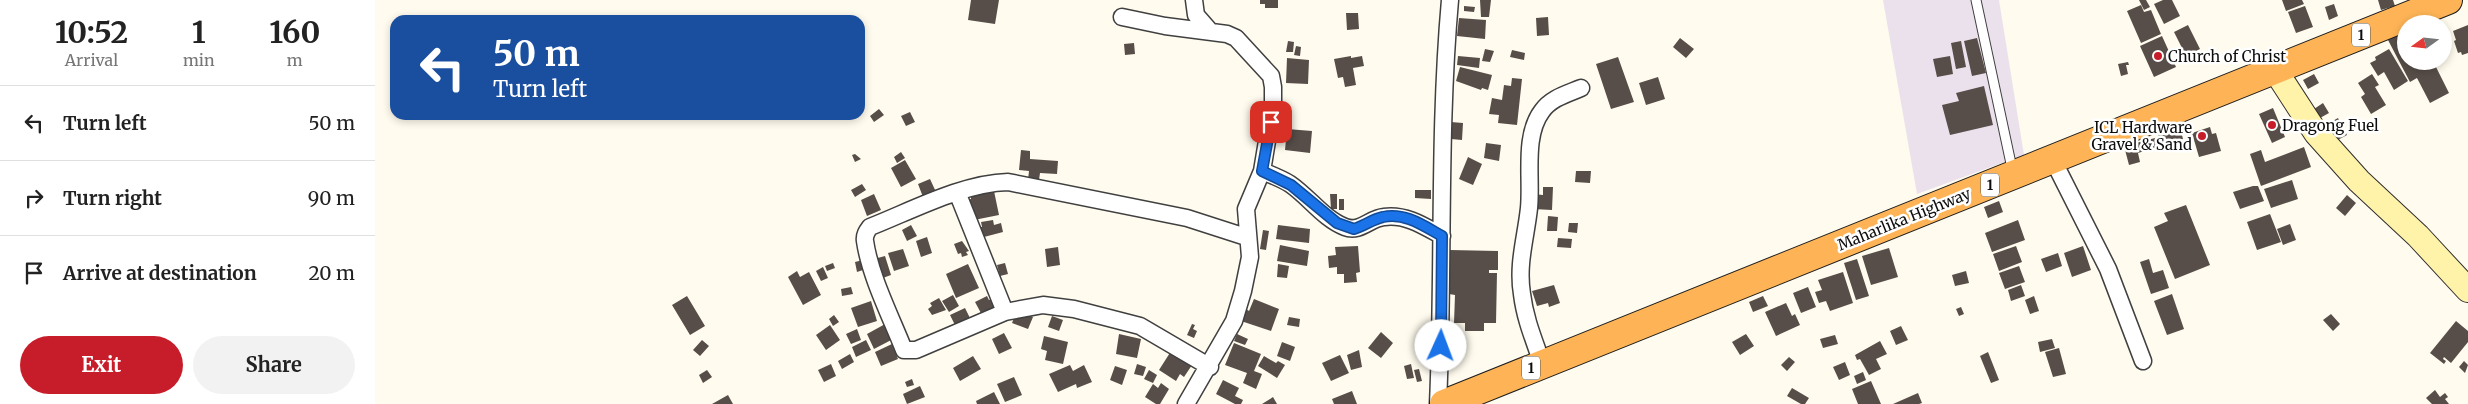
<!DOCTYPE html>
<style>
body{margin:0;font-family:Merriweather,serif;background:#f2f2f2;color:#222;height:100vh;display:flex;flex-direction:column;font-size:19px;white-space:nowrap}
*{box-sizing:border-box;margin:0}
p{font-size:16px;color:#767676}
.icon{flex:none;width:28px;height:28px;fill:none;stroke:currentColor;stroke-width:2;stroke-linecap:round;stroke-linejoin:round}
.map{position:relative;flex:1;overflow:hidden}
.details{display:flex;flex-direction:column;background:#fff;width:375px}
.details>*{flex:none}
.banner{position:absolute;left:15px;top:15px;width:475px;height:105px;border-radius:15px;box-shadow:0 2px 8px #0003;background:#1a4fa0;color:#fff;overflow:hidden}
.needle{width:32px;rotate:255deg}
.fabs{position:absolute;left:2022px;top:15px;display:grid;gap:10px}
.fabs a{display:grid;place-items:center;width:55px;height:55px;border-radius:50%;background:#fff;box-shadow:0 2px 8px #0003;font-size:25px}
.pin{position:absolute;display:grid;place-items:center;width:42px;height:42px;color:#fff;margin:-21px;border-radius:10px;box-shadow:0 2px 8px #0006}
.me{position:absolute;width:55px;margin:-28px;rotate:2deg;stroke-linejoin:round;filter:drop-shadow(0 0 4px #0008)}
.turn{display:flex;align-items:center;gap:18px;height:105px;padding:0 20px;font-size:22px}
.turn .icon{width:65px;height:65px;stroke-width:2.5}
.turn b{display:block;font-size:35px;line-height:42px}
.eta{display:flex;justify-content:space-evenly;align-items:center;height:85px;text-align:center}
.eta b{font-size:30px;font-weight:700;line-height:35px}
.button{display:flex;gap:10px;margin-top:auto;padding:10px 20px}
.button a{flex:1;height:58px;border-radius:30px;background:#c71c2a;color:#fff;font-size:20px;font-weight:700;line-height:58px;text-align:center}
.button a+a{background:#f2f2f2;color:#222}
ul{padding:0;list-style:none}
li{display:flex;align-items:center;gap:15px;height:75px;padding:0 20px;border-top:1px solid #e0e0e0}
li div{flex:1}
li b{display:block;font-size:19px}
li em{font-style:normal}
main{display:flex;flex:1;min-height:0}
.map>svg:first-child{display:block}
.industrial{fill:#ebe1ed}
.building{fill:#574e49}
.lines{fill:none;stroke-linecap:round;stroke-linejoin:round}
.service-casing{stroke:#404040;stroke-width:11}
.minor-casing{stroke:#404040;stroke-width:19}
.secondary-casing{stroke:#2f2f2f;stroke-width:26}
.trunk-casing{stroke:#1e1e1e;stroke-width:30}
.service{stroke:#fff;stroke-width:9}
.minor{stroke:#fff;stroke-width:16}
.secondary{stroke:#fff2a9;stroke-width:24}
.trunk{stroke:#feb456;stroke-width:28}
.route-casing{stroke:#114b97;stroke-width:12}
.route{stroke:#1a73e8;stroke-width:9}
.poi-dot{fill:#c71c2a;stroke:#fff;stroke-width:2}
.labels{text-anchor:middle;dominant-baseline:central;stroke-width:5;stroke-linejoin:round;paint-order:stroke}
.shield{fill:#fff;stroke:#565656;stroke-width:1}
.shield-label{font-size:14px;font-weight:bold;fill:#0d0d0d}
.poi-label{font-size:15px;fill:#0d0d0d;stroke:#fff;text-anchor:start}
.street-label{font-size:15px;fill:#0d0d0d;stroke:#fff}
</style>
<main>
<section class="details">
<div class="eta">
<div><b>10:52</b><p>Arrival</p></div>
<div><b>1</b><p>min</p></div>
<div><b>160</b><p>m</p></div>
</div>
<ul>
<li><svg class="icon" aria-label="left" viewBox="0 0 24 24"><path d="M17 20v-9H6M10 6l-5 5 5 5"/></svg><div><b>Turn left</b></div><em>50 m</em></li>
<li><svg class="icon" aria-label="right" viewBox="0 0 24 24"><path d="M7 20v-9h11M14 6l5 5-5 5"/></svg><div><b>Turn right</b></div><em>90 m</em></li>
<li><svg class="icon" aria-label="arrive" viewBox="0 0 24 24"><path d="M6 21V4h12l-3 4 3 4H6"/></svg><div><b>Arrive at destination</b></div><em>20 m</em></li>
</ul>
<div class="button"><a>Exit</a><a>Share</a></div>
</section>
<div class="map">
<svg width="2093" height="404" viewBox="0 0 2093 404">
<rect width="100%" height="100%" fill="#fffbee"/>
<path class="industrial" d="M1508,0H1624L1649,155L1542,194Z"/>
<path class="building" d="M596,0H624L620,24L593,20Z
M885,0H903V8H890V4H885Z
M1105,0H1116L1114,17H1106Z
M1764,0H1771L1775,7L1769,10Z
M1788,0H1797L1805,16L1789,24L1779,4Z
M1907,0H1927L1929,4L1911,11Z
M2003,0H2018L2020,6L2006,10Z
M1959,4L1963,16L1954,20L1950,7Z
M1766,5L1769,12L1776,10L1786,34L1766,43L1752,11Z
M1089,6L1100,7L1099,12L1089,11Z
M1930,6L1938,27L1921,33L1913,12Z
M971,13H983L984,29L972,30Z
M1173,17L1174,35L1162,36L1161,18Z
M1084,18L1111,20L1110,39L1082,36Z
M1813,25L1825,49L1811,56L1799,32Z
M2093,25V53L2087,55L2086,52L2083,53L2079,41L2081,40L2078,31Z
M2023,35L2024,38L2031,35V61H2058L2074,93L2055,103L2042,78L2035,82L2013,40Z
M1787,36L1801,67L1779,77L1765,46Z
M1305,38L1319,49L1311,58L1298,47Z
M1602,38L1611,73L1597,76L1589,41Z
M913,41L919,42L918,52H911Z
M1586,41L1591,67L1581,69L1576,43Z
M759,43L760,54L750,55L749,44Z
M921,46L926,47L925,56L919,55Z
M1110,49L1119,51L1115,62L1107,61Z
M2014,49L2033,81L2019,90L2009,72L2003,76L1995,63L2001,60L2000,57Z
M1137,50L1150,53L1149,60L1135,57Z
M976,56V58L987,56L989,66L978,68L981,85L970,87L968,77L963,78L959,59Z
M1083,56L1105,58L1104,68L1082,65Z
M1575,56L1578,74L1562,77L1558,59Z
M1243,57L1259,102L1236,109L1221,64Z
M912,58L934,60L933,84L911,83Z
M1753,62L1754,65H1751L1753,74L1746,76L1743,64Z
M1085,67L1117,75L1113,90L1107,88L1106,90L1081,81Z
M1939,74L1944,83L1933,89L1928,80Z
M1997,74L2004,85L2000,87L2011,105L1996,114L1986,97L1990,94L1983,83Z
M1283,77L1290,99L1271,105L1264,83Z
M1137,78L1147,79L1142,125L1123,123L1124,115L1114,114L1117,98L1127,100L1129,85L1136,86Z
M1609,86L1618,125L1575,135L1567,105L1584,101L1581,93Z
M1948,103L1954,113L1945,118L1939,109Z
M1898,108L1910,137L1897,143L1884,114Z
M504,109L509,115L499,122L495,116Z
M535,112L540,122L531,126L526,116Z
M1963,118L1972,135L1957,143L1949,126Z
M1076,122L1088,123L1087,140L1076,139Z
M1805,127L1808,139L1802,141L1803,146L1794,149L1792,144L1763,153L1765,162L1754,165L1749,146L1784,137L1783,133Z
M1835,127L1837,134L1841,133L1846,151L1824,157L1817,133Z
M912,129L937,131L935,153L910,150Z
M1111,143L1126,145L1124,161L1109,158Z
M1929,147L1936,167L1886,186L1875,154L1886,150L1890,162Z
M646,150L655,151V159L683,161L682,174L665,173L664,180H653L654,171L644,170Z
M526,152L530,158L522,163L519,157Z
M480,154L486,159L480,162L477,155Z
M1093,157L1107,164L1098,185L1084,179Z
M530,160L541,179L526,187L516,168Z
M1201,171H1216L1215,183L1200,182Z
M555,179L561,192L548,197L543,184Z
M1917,180L1923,199L1896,208L1889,189Z
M487,184L491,190L480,197L476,190Z
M1878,186H1883L1889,201L1865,209L1858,192Z
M1168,187H1178L1177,210L1158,209V194L1168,195Z
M1040,190H1056V199L1040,198Z
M619,191L624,215L594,221L590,200L596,199V196Z
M499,194L506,210L492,216L486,200Z
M955,194H962V209H956Z
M1972,195L1981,203L1970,216L1961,208Z
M964,199H969V210H964Z
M1624,201L1628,212L1613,218L1609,207Z
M1811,205L1835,265L1800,279L1779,227L1793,221L1789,213Z
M1895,214L1906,242L1882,250L1872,222Z
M1173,216L1183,217L1182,231H1172Z
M618,220L619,225L626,223L628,232L609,237L608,233H605L603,227H607L606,222Z
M1643,220L1650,240L1617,252L1610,233Z
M1194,223H1203L1202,233L1193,232Z
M1915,224L1921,240L1908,245L1902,229Z
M536,225L542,236L532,241L527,230Z
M903,225L935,229L934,243L901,239Z
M888,230L894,231L891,250L885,249Z
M552,237L557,253L546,257L541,241Z
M1183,238L1197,239L1196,248L1182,247Z
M587,241L594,251L591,252L593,255L587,257L586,253L583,254L579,244Z
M905,245L934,251L932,266L902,261Z
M983,246L985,272L981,273L982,282L969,283V274H962V267L954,268L953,256L961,255L960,247Z
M1641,246L1647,262L1624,271L1618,254Z
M1708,246L1716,270L1697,277L1689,253Z
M683,247L685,265L672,267L670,249Z
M1514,248L1523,277L1496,285L1487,256Z
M528,249L534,266L519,271L513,253Z
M1075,250L1123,251V270H1114V273H1122L1121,323H1109V331H1090V323H1079L1080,295L1074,294Z
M1683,253L1687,266L1671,272L1666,259Z
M510,256L516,275L505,279L499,259Z
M1482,259L1494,296L1481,300L1469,263Z
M1774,259L1778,273L1788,270L1794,288L1776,294L1765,262Z
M488,260L491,269L482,272L480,262Z
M458,263L460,268L452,271L450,266Z
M630,263L633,274L625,276L622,265Z
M593,264L604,288L581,298L571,274Z
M903,264L914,266L912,278L902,277Z
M1644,266L1650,282L1630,289L1624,273Z
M448,267L453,278L446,281L441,271Z
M422,271L425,277L434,272L446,295L428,305L413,277Z
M1591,271L1594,283L1580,286L1577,275Z
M1468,272L1478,303L1455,311L1451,301L1444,303L1440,292L1447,290L1443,280Z
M1179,285L1185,303L1174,307L1173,303L1162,306L1157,291Z
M1646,285L1650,296L1636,301L1633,290Z
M476,287L478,294L467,296L466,289Z
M1433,287L1441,307L1426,313L1418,293Z
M1797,294L1809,329L1792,335L1779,301Z
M578,295L584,306L574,312L567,301Z
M312,296L330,326L315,335L297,305Z
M612,296L614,300L619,298L624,307L607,315L600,302Z
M1388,296L1393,306L1378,312L1374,302Z
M1659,296L1664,311L1655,314L1650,300Z
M564,298L571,310L557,315L553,309L557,306L555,303Z
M879,299L904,309L896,331L866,321L871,309L874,311Z
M496,301L502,321L483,327L476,308Z
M1411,303L1417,316L1420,314L1425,325L1401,336L1390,312Z
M1586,307L1589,314L1584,316L1581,309Z
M590,308L597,322L582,329L575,315Z
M642,311L658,317L653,329L637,323Z
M1956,314L1965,324L1958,331L1948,320Z
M459,315L464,322L458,326L454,319Z
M677,316L688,320L684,331L673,327Z
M914,317L925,319L924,327L912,325Z
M2081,321L2093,331V342L2076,363L2069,357L2068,359L2071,361L2069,364L2055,353Z
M512,323L520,338L499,349L492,334Z
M817,324L820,325L818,329L822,331L819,338L812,335Z
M455,325L465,340L451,350L441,335Z
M1526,326L1533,340L1521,345L1515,331Z
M482,329L486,340L476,344L471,334Z
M1006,332L1018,343L1006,358L993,348Z
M629,333L637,348L624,354L617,339Z
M744,334L766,339L762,358L741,354Z
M862,334L873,339L870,345L859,341Z
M1371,334L1379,346L1365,355L1357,342Z
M1460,335L1463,344L1448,348L1445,339Z
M669,336L693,342L688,364L670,360L672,351L666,349Z
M1677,339L1680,348L1665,352L1663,342Z
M327,340L334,346L325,356L318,350Z
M491,340L496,350L481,357L477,347Z
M1505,341L1512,354L1501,359L1506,369L1494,375L1485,359L1482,360L1480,355Z
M907,342L920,347L915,361L902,356Z
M859,343L886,354L879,371L887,374L881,389L868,383L872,373L850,365Z
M517,344L523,359L506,366L500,352Z
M798,348L817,365L809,377L805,374L801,381L784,370Z
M1684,348L1691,374L1678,377L1670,352Z
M984,350L987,367L976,370L972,355Z
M1613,352L1624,380L1616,383L1605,356Z
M475,354L479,362L467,369L463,361Z
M965,355L974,373L956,381L947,363Z
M598,356L606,369L585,381L578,368Z
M889,356L901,363L903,361L910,365L902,378L883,366Z
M1414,357L1420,362L1412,371L1406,365Z
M2089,361L2093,365L2090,373L2084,367Z
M1470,362L1475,375L1464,380L1458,367Z
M456,364L461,376L449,382L443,370Z
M762,364L771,367L768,376L759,374Z
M1036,364L1039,378L1032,379L1029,366Z
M695,365L698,371L709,365L717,382L702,388L701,384L683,392L674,374Z
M740,366L752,370L747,385L735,380Z
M1044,369L1047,381L1042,382L1039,370Z
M332,370L337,377L328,383L324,375Z
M774,370L782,375L778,383L769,379Z
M1488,372L1491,380L1482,384L1479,376Z
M639,377L647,395L630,402L622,384Z
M537,379L539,385L532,387L530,382Z
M848,380L864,388L860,396L868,400L866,404H860L841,394Z
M1496,381L1506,404H1483L1477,389Z
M786,383L794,389L785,404H781L770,397L778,384L783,388Z
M545,386L550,397L532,404L528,394Z
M1417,388L1434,398L1430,404H1426L1412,396Z
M2060,390L2065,397L2070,393L2073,397L2070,399L2074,404H2057L2051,398Z
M977,391L982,404H959L957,399Z
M619,392L625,404H602L601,401Z
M1543,393L1547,403L1544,404H1518Z
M353,395L358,404H337Z
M898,397L902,404H887Z"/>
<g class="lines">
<g class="service-casing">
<path id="service" d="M1601,0L1638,173"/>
</g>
<g class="minor-casing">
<path id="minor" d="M819,0L821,15L835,31
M747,17L790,26L852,34L861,38L896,76L898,87V105L887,171L871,209L875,257L868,291L859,321L811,404
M1678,160L1733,269L1768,361
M887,171C897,175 907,179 915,184C934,197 949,219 970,227C985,233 995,218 1009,217C1031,214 1049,226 1067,236
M582,192L630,312
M1167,363C1159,340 1150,319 1147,294C1142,264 1151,237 1154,208C1157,178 1148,136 1167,111C1176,98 1192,94 1206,88
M835,367L765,326L699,309L668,305L630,312L541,350H529C516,317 495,276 490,241C489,235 492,231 495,227C536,211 588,183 633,182L812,218L871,237
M1063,404C1069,269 1063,134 1075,0"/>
</g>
<g class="secondary-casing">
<path id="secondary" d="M1900,70L1941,133L1984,181L2043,236L2093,290"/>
</g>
<g class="trunk-casing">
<path id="trunk" d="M1069,404L2073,0"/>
</g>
<use href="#service" class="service"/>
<use href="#minor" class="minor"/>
<use href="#secondary" class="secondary"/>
<use href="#trunk" class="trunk"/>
</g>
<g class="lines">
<g class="route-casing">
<path id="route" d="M896,122L887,171L916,185L962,223L979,229C989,226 998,219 1008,217C1030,212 1049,226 1067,236L1066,346"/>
</g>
<use href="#route" class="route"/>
</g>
<g class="poi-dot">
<circle cx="1783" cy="56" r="5"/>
<circle cx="1897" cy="125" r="5"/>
<circle cx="1827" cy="136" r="5"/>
</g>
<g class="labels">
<g class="shield">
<rect x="1977" y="23.5" width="18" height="23" rx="4"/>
<rect x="1606" y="173.5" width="18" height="23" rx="4"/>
<rect x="1147" y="356.5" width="18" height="23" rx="4"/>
</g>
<g class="shield-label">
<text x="1986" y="35">1</text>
<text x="1615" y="185">1</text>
<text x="1156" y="368">1</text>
</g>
<g class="poi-label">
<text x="1793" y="56">Church of Christ</text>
<text x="1907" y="125">Dragong Fuel</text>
<text x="1817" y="127" text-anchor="end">ICL Hardware<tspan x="1817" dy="17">Gravel &amp; Sand</tspan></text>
</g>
<g class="street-label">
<text transform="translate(1529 219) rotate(-22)">Maharlika Highway</text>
</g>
</g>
</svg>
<div class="fabs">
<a><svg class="needle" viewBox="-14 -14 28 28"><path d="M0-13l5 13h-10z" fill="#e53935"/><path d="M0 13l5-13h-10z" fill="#767676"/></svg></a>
</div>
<div class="pin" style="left:896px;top:122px;background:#d93025"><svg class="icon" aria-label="arrive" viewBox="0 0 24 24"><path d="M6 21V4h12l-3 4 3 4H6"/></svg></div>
<svg class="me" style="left:1066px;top:346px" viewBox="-20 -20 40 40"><circle r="19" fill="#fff"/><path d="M0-13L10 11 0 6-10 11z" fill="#1a73e8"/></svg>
<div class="banner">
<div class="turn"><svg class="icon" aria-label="left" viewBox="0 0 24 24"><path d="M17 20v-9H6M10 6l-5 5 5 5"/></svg><div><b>50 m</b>Turn left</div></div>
</div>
</div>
</main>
